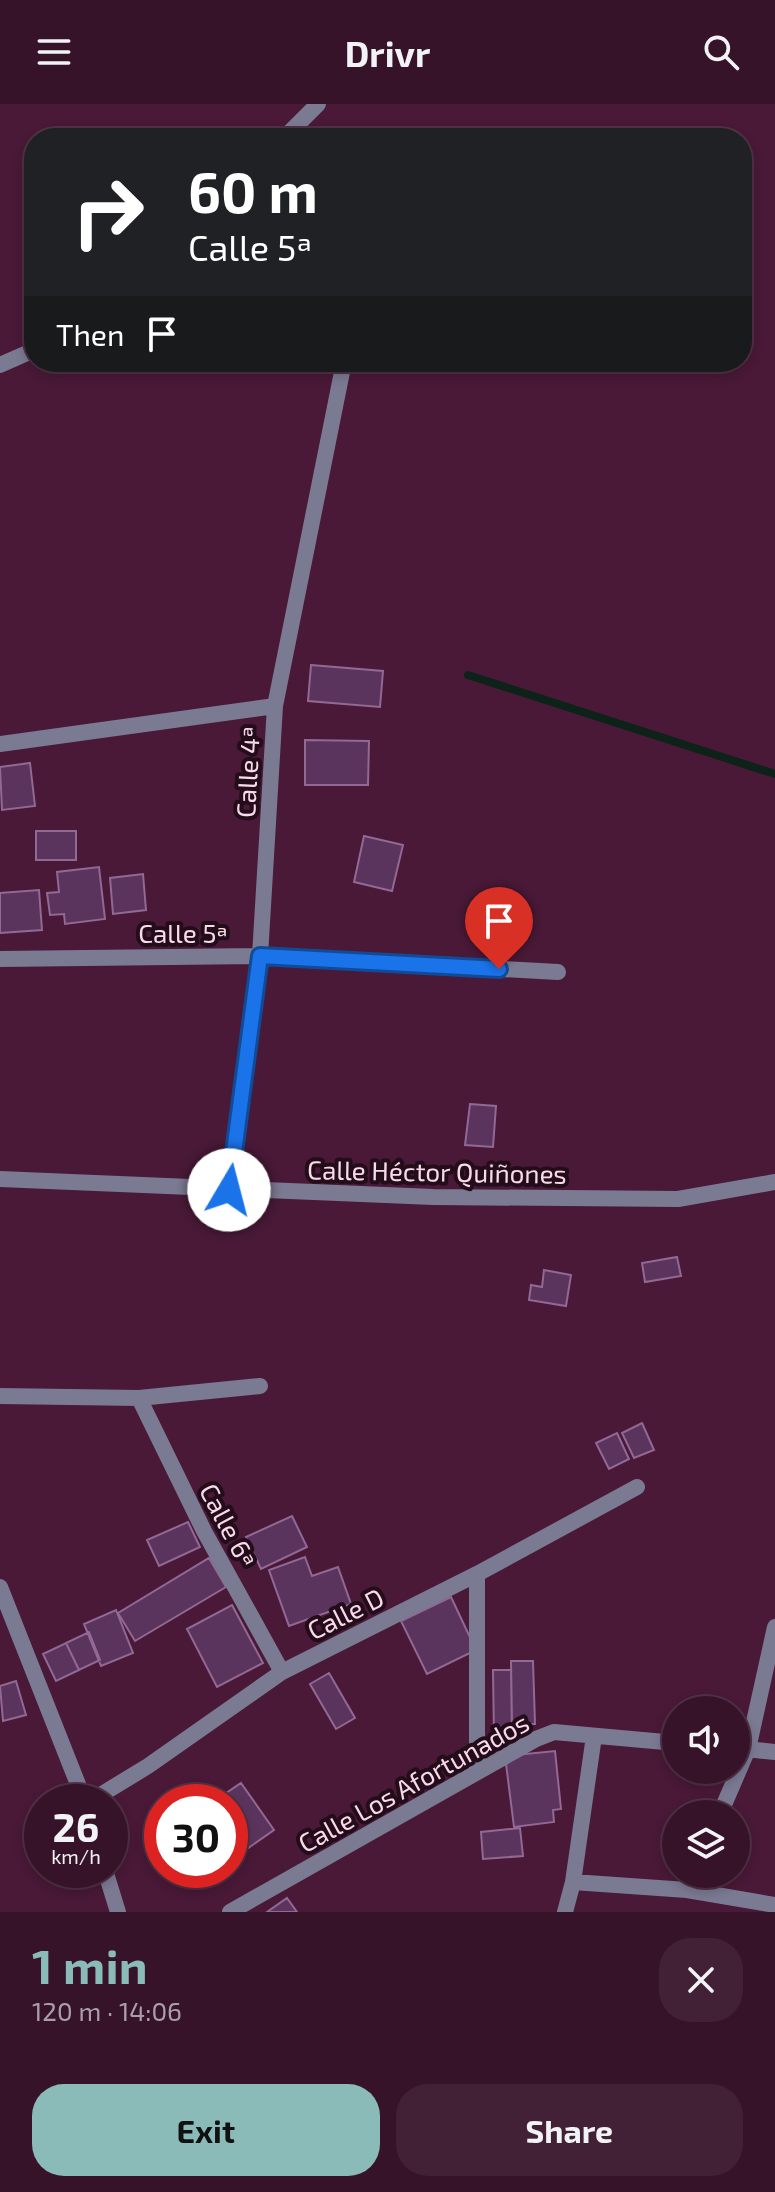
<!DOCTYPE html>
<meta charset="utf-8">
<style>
body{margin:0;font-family:"Exo 2",sans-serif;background:#422035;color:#f1f3f6;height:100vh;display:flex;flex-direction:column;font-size:30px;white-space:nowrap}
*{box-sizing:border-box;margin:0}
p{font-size:26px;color:#aa9ea8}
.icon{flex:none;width:44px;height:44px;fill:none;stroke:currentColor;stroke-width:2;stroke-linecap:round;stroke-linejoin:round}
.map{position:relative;height:1808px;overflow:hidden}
.drawer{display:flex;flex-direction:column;background:#371329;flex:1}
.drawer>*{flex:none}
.hud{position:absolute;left:24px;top:24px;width:728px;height:244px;border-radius:32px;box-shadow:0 4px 12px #0003,0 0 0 2px #513246;background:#202124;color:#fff;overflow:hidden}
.fabs{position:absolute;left:662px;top:1592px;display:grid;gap:16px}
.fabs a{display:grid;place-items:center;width:88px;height:88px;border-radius:50%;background:#371329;box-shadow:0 4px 12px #0003,0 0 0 2px #513246;font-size:40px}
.speed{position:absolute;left:24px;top:1680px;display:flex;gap:16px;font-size:40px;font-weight:700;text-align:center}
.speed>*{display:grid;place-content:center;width:104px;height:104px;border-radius:50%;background:#371329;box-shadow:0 4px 12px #0003,0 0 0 2px #513246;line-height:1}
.speed small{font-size:20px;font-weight:400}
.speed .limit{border:12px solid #d22;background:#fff;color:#111}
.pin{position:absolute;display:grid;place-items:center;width:68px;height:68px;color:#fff;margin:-82px -34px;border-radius:50% 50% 50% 0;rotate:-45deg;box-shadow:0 0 8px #0007}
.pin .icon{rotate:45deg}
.me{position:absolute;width:88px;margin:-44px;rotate:8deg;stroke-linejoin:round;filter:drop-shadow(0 0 6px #0008)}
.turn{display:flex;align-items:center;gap:28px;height:168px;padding:0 32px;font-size:36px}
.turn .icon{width:104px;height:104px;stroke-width:2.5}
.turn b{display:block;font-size:56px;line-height:68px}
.then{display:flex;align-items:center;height:76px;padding:0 32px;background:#0003;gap:16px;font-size:30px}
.round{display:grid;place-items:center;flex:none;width:84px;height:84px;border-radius:32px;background:#422035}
.summary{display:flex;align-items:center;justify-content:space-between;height:136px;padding:0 32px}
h1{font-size:48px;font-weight:700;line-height:60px;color:#8bbbb9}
.cta{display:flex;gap:16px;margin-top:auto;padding:16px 32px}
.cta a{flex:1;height:92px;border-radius:32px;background:#8bbbb9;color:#111;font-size:32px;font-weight:700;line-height:92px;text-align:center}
.cta a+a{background:#422035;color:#f1f3f6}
header{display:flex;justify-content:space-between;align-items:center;height:104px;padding:0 32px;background:#371329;font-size:36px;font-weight:700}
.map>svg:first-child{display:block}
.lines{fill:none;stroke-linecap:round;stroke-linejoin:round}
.stream{stroke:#0d2219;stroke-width:8}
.building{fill:#5b345d;stroke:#926894;stroke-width:2}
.minor{stroke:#7b7a93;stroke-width:16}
.route-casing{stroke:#114b97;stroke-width:20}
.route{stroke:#1a73e8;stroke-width:14}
.labels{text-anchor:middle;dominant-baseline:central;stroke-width:8;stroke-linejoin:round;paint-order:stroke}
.street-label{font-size:26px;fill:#f9d9ea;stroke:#230d1a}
</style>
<header><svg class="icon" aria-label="menu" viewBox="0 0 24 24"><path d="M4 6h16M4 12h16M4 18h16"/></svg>Drivr<svg class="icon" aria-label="search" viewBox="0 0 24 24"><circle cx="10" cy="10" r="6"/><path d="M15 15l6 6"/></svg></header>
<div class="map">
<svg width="775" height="1808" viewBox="0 0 775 1808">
<rect width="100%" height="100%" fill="#491937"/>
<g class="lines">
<path class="stream" d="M468,571L775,670"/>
</g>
<path class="building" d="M311,561L383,567L380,603L308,597Z
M305,636L369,637L368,681H305Z
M30,659L35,702L2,706L0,663Z
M36,727H76V756H36Z
M364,732L403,741L392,787L354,778Z
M99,763L105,815L65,820L64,810L50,811L47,789L59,788L57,768Z
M143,770L146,806L113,810L110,774Z
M39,786L42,826L0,829V789Z
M470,1000L496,1002L493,1043L465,1041Z
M677,1153L681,1172L645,1178L642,1159Z
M544,1166L571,1171L566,1202L529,1196L531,1181L542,1183Z
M642,1319L654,1346L634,1354L622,1329Z
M617,1329L629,1355L609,1365L596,1339Z
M292,1412L307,1443L261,1465L246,1433Z
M188,1418L200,1443L159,1462L147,1436Z
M305,1453L312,1472L338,1463L351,1500L289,1522L269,1466Z
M209,1454L226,1483L135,1537L118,1509Z
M451,1493L476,1546L427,1570L401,1517Z
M232,1501L263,1559L217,1583L187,1525Z
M116,1506L133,1549L101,1562L84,1520Z
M89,1528L100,1556L79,1566L66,1539Z
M66,1539L79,1566L56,1577L43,1550Z
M511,1557H533L535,1620H512Z
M493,1566H511L512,1634H494Z
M329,1569L355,1614L336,1625L310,1580Z
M16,1577L26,1611L3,1617L0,1582Z
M555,1647L561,1705L553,1706L554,1718L514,1723L505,1652Z
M241,1679L274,1726L237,1752L230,1742V1698H213Z
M520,1724L523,1752L483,1755L481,1728Z
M287,1794L297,1808H267Z"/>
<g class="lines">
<path class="minor" d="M284,34L318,0
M0,261L34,246
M0,640L275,602
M0,855L260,852L558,868
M0,1075L433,1093L678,1095L775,1078
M229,1086L260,852L275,602L344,258
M0,1292L139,1294L260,1282
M139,1294L204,1427L282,1568
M0,1483L85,1698
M736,1644L775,1648
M477,1665V1470
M89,1698L148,1662L282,1568L477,1470L637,1383
M720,1710L748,1645L775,1523
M105,1766L118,1808
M573,1778L687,1786L775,1801
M230,1808L536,1635L554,1628L676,1639
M565,1808L573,1778L594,1632"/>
</g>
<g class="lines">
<g class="route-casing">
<path id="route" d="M229,1086L260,852L499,865"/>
</g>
<use href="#route" class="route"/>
</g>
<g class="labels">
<g class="street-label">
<text transform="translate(247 668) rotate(-87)">Calle 4ª</text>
<text x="183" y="828">Calle 5ª</text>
<text transform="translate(437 1067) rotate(1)">Calle Héctor Quiñones</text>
<text transform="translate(229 1421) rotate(62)">Calle 6ª</text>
<text transform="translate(345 1509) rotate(-27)">Calle D</text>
<text transform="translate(413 1678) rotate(-29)">Calle Los Afortunados</text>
</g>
</g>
</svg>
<div class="fabs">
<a><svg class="icon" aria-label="sound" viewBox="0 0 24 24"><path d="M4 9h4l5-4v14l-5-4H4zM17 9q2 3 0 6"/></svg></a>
<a><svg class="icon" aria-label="layers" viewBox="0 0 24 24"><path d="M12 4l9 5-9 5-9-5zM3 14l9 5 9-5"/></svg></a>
</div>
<div class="speed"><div>26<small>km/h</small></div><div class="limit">30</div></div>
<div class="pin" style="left:499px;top:865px;background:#d93025"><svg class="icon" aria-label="arrive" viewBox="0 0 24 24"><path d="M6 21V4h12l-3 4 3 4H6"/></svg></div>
<svg class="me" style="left:229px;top:1086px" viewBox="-20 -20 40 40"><circle r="19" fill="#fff"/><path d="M0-13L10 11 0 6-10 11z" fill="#1a73e8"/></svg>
<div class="hud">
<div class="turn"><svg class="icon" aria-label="right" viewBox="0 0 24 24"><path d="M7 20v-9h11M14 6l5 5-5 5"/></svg><div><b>60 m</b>Calle 5ª</div></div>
<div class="then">Then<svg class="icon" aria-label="arrive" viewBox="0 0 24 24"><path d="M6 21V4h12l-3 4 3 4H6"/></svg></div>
</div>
</div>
<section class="drawer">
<div class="summary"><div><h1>1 min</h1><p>120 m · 14:06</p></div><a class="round"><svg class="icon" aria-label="close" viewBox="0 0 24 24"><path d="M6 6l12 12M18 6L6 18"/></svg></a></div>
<div class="cta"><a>Exit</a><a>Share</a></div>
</section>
